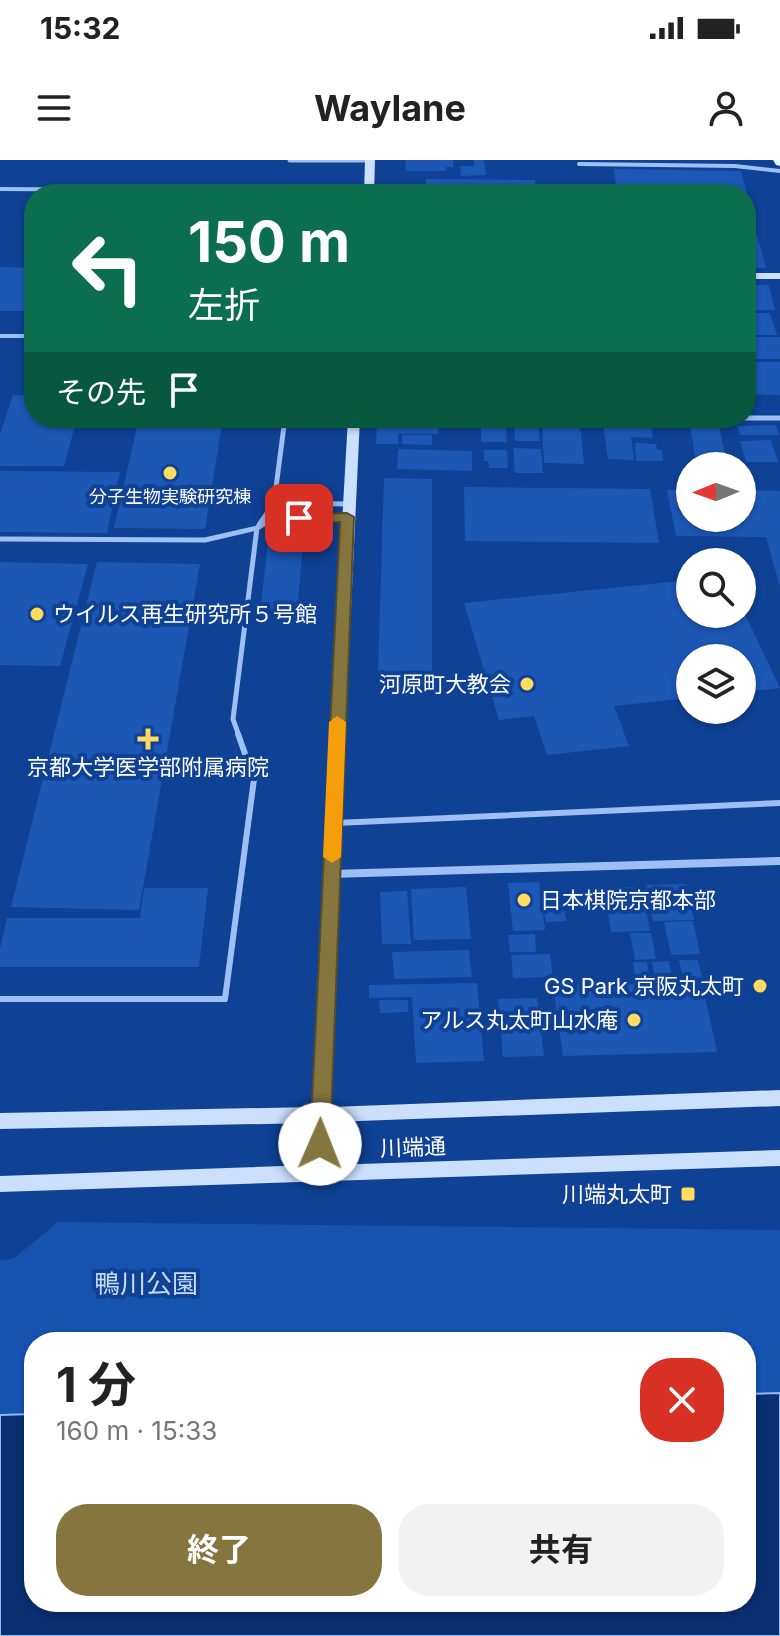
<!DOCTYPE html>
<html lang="ja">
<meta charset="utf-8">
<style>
body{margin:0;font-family:Inter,"Noto Sans JP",sans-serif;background:#f2f2f2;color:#222;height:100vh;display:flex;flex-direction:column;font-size:30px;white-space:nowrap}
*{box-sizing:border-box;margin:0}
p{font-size:26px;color:#767676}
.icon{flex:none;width:44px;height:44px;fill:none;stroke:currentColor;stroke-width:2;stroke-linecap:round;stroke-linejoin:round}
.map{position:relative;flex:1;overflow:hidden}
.sheet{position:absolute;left:24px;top:1172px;width:732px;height:280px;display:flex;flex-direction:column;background:#fff;border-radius:32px;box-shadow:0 2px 6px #0004}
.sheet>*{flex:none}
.banner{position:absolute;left:24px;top:24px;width:732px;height:244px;border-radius:32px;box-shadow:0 2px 6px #0004;background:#0b6e4f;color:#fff;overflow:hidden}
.needle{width:52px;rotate:269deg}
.controls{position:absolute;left:676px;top:292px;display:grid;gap:16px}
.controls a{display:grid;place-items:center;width:80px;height:80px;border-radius:50%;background:#fff;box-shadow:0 2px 6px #0004;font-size:40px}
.pin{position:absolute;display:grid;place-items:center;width:68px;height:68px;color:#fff;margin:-34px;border-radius:16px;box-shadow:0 4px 12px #0006}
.me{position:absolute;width:88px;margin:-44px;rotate:1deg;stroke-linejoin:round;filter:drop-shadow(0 0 6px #0008)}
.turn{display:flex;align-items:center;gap:28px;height:168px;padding:0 32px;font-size:36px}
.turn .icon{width:104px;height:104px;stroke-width:2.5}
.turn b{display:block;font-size:56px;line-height:68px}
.then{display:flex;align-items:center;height:76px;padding:0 32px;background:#0003;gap:16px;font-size:30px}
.round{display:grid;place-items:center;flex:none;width:84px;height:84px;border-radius:32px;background:#f2f2f2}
.overview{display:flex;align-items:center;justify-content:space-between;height:136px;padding:0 32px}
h1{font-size:48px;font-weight:700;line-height:60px}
.cta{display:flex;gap:16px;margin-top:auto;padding:16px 32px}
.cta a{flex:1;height:92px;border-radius:32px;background:#85753e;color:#fff;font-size:32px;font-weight:700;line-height:92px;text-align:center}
.cta a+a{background:#f2f2f2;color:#222}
.status{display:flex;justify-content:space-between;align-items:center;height:56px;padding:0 40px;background:#fff;direction:ltr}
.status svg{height:22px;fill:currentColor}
header{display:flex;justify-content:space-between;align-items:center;height:104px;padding:0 32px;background:#fff;font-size:36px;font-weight:700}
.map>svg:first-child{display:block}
.green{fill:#1652b0;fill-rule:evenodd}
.water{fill:#092f70;stroke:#8eb9f8;stroke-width:2}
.building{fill:#1c57b5}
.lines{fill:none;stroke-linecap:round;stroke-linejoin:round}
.lane-far2{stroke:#9cbff4;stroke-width:4}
.lane-far1{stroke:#9cbff4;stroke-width:5}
.lane{stroke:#9cbff4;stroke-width:6}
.street-far1{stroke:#9cbff4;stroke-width:5}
.street{stroke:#9cbff4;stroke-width:8}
.secondary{fill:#ccdffd;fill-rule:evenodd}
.primary{fill:#eaf1ff;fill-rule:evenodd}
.route{fill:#85753e;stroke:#564c28;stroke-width:2}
.slow{fill:#f59e0b}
.poi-dot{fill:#ffdb60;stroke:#0f4195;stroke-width:3}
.labels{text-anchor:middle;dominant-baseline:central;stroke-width:8;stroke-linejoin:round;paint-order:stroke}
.far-poi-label{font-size:18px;fill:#fff;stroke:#0f4195}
.poi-label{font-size:22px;fill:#fff;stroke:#0f4195;text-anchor:end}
.street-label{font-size:22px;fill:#fff;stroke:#0f4195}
.near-park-label{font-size:26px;fill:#c5dbfe;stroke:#0f4195}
</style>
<div class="status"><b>15:32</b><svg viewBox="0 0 49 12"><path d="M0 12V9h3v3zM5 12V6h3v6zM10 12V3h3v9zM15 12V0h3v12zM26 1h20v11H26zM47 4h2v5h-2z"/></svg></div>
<header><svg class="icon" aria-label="menu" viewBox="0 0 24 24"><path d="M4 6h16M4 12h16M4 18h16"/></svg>Waylane<svg class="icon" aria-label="person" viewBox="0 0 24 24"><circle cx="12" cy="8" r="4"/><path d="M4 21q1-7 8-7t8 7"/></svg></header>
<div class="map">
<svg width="780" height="1476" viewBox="0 0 780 1476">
<rect width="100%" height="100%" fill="#0f4195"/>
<path class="green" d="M58,1062L780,1070V1476H0V1100L13,1099ZM34,1182H746V1442H34Z"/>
<path class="water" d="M780,1233V1476H0V1255L34,1254V1442H746V1234Z"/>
<path class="building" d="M405,0H453V7H446V11H406Z
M474,0H484L486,15L461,16L460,6H474Z
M614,9L741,11L747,34H617Z
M426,19L535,20L536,34H425Z
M746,75H757L766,108H746Z
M0,107L34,108V172H23L30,151H0Z
M746,125H769L775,150H746Z
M746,153H770L777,175H751Z
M746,177H780V199H746Z
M746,202H780V235L746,234Z
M13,235L34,236V258H77L64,306H0V274Z
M139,258H223L205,369L114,368Z
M377,260L439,261L438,274H398V284H376Z
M514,261H538L540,281H515Z
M481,263H506L507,282H481Z
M542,264L580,265L584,304L544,303Z
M603,264L651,266L653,278L631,277L634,300L608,299Z
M776,265L779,275H740L737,266Z
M690,266L719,267L726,298L695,297Z
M402,275H432V285L402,284Z
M771,280L778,302H746L740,281Z
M635,283L656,284L657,290H662L663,301H636Z
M513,288L541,289L543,313H515Z
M398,289L472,291V311L397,309Z
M484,290H507L508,308H489L488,301H484Z
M699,299L726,300L727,306H700Z
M0,311L120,312L107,373L0,372Z
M384,318L432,319V513L378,512Z
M464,327L650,329L659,383L465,381Z
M667,330H690V358H742V330L780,331V427L766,377L676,376Z
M269,372H304L297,453H260Z
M0,402L88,404L60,506L0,505Z
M97,402L200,404L139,750L11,747Z
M690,420V454H742V448L780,528L742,532V498H690V538L614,546L629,586L547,595L534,556L499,560L464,443Z
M539,722L545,770L513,771L508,723Z
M686,724L694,760L653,761L646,725Z
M466,727L471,779L414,780L411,729Z
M642,727L650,771L611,772L604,728Z
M144,728H208L199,807H0V789L7,758H140Z
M541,730H561L566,761L546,762Z
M407,731L411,784H382L380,732Z
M693,761L700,794L671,795L664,762Z
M630,773H651L656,799L635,800Z
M535,774L536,792H510L508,775Z
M469,790L472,817L394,819L392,792Z
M550,794L553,817L513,818L511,795Z
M679,800H698L702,817L683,818Z
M669,801L672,818H655L652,802Z
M633,802H647L650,824L702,823L717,892L563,896L553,826L636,824Z
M477,823L484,901L416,903L412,837L369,838V825Z
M537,838L544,896L503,897L498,839Z
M379,840H408V852L380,853Z"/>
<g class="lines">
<path class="lane-far2" d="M579,4L735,6L780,11
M0,29L280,31L299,34
M0,176H34"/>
<path class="lane-far1" d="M285,258L274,343L348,344
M616,258H780
M259,365L274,343
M257,368L274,358L347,357
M0,379L205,380L257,368L233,559L239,576"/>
<path class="lane" d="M336,663L780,643
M0,839H225L254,619L238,574"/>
<path class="street-far1" d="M290,0H370"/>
<path class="street" d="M331,714L780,701"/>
<path class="secondary" d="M365,0H375L374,34H364Z
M746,113H780V119H746Z
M348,258H360L341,663L331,947L780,930V946L331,962L330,1005L780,990V1006L0,1032V1016L311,1005L313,963L0,969V953L314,947L325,663Z"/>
<path class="primary" d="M773,0H780V6L776,5Z"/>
</g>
<path class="route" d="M347,353L354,357L330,984L327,991L320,993L313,991L310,984L340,362H299L291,358L299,354Z"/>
<path class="slow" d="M337,556L346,562L341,697L332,703L323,697L329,562Z"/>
<g class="poi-dot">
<circle cx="170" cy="313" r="8"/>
<circle cx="37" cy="454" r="8"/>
<circle cx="527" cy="524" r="8"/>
<path d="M144 567h8v8h8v8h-8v8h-8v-8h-8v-8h8z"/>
<circle cx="524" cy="740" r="8"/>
<circle cx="760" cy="826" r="8"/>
<circle cx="634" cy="860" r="8"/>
<rect x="680" y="1026" width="16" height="16" rx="4"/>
</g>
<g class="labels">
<g class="far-poi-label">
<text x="170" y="336">分子生物実験研究棟</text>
</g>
<g class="poi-label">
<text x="53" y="454" text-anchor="start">ウイルス再生研究所５号館</text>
<text x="511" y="524">河原町大教会</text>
<text x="148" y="607" text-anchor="middle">京都大学医学部附属病院</text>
<text x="540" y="740" text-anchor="start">日本棋院京都本部</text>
<text x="744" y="826">GS Park 京阪丸太町</text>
<text x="618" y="860">アルス丸太町山水庵</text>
<text x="672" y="1034">川端丸太町</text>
</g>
<g class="street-label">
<text transform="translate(413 987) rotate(-2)">川端通</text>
</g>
<g class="near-park-label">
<text x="146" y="1123">鴨川公園</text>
</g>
</g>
</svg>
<div class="controls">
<a><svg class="needle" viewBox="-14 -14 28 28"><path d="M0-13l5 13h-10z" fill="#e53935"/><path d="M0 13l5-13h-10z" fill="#767676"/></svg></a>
<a><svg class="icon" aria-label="search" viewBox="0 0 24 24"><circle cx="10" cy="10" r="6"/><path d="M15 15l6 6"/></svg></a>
<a><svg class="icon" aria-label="layers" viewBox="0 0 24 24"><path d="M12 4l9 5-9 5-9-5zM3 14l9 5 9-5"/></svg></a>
</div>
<div class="pin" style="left:299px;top:358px;background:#d93025"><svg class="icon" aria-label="arrive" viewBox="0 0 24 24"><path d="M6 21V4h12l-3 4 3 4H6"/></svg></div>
<svg class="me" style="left:320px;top:984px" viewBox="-20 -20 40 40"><circle r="19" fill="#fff"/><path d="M0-13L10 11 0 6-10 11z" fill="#85753e"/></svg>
<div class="banner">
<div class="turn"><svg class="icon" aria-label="left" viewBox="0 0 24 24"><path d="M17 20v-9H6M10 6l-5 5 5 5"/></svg><div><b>150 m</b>左折</div></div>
<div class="then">その先<svg class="icon" aria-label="arrive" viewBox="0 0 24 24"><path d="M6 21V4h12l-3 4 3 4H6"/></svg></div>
</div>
<section class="sheet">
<div class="overview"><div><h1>1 分</h1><p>160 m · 15:33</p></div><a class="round" style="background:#d93025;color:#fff"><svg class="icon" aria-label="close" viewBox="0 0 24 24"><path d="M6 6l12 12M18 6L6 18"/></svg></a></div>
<div class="cta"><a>終了</a><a>共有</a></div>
</section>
</div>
